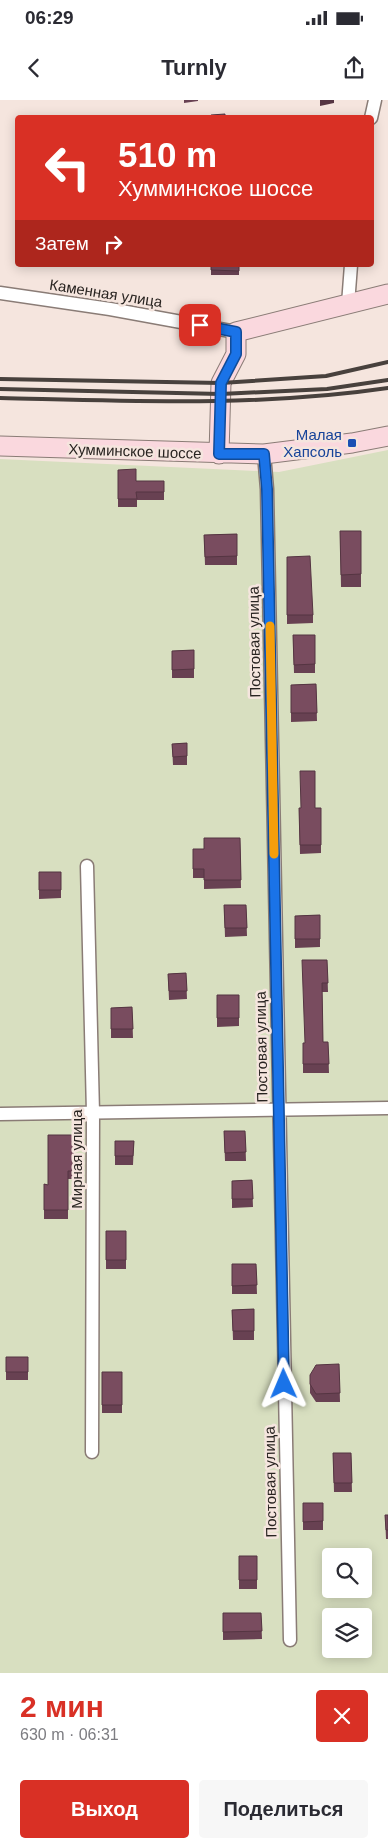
<!DOCTYPE html>
<html lang="ru">
<meta charset="utf-8">
<style>
body{margin:0;font-family:Helvetica,sans-serif;background:#f7f7f7;color:#2b2b33;height:100vh;display:flex;flex-direction:column;font-size:19px;white-space:nowrap}
*{box-sizing:border-box;margin:0}
p{font-size:16px;color:#7c7c81}
.icon{flex:none;width:28px;height:28px;fill:none;stroke:currentColor;stroke-width:2;stroke-linecap:round;stroke-linejoin:round}
.map{position:relative;height:1573px;overflow:hidden}
.details{display:flex;flex-direction:column;background:#fff;flex:1}
.details>*{flex:none}
.guide{position:absolute;left:15px;top:15px;width:359px;height:152px;border-radius:5px;box-shadow:0 2px 12px #0003;background:#d93025;color:#fff;overflow:hidden}
.tools{position:absolute;left:322px;top:1448px;display:grid;gap:10px}
.tools a{display:grid;place-items:center;width:50px;height:50px;border-radius:5px;background:#fff;box-shadow:0 2px 12px #0003;font-size:25px}
.pin{position:absolute;display:grid;place-items:center;width:42px;height:42px;color:#fff;margin:-21px;border-radius:10px;box-shadow:0 2px 8px #0006}
.me{position:absolute;width:55px;margin:-28px;rotate:359deg;stroke-linejoin:round;filter:drop-shadow(0 0 4px #0008)}
.turn{display:flex;align-items:center;gap:18px;height:105px;padding:0 20px;font-size:22px}
.turn .icon{width:65px;height:65px;stroke-width:2.5}
.turn b{display:block;font-size:35px;line-height:42px}
.then{display:flex;align-items:center;height:48px;padding:0 20px;background:#0003;gap:10px;font-size:19px}
.round{display:grid;place-items:center;flex:none;width:52px;height:52px;border-radius:5px;background:#f7f7f7}
.overview{display:flex;align-items:center;justify-content:space-between;height:85px;padding:0 20px}
h1{font-size:30px;font-weight:700;line-height:38px;color:#d93025}
.button{display:flex;gap:10px;margin-top:auto;padding:10px 20px}
.button a{flex:1;height:58px;border-radius:5px;background:#d93025;color:#fff;font-size:20px;font-weight:700;line-height:58px;text-align:center}
.button a+a{background:#f7f7f7;color:#2b2b33}
.status{display:flex;justify-content:space-between;align-items:center;height:35px;padding:0 25px;background:#fff;direction:ltr}
.status svg{height:14px;fill:currentColor}
header{display:flex;justify-content:space-between;align-items:center;height:65px;padding:0 20px;background:#fff;font-size:22px;font-weight:700}
.map>svg:first-child{display:block}
.green{fill:#d8dfc0;fill-rule:evenodd}
.lines{fill:none;stroke-linecap:round;stroke-linejoin:round}
.street-casing{stroke:#8a7c76;stroke-width:15}
.secondary-casing{stroke:#8a7c76;stroke-width:21}
.street{stroke:#fff;stroke-width:12}
.secondary{stroke:#fad8de;stroke-width:19}
.rail{stroke:#48413d;stroke-width:4}
.wall{fill:#684152}
.shaded-wall{fill:#553542}
.building{fill:#794c5f;stroke:#553542}
.route-casing{stroke:#114b97;stroke-width:12}
.route{stroke:#1a73e8;stroke-width:9}
.slow{stroke:#f59e0b;stroke-width:9}
.transit-dot{fill:#1a4fb4;stroke:#f5e5de;stroke-width:2}
.labels{text-anchor:middle;dominant-baseline:central;stroke-width:5;stroke-linejoin:round;paint-order:stroke}
.street-label{font-size:15px;fill:#292421;stroke:#f5e5de}
.transit-label{font-size:15px;fill:#164399;stroke:#f5e5de;text-anchor:end}
</style>
<div class="status"><b>06:29</b><svg viewBox="0 0 49 12"><path d="M0 12V9h3v3zM5 12V6h3v6zM10 12V3h3v9zM15 12V0h3v12zM26 1h20v11H26zM47 4h2v5h-2z"/></svg></div>
<header><svg class="icon" aria-label="back" viewBox="0 0 24 24"><path d="M15 5l-7 7 7 7"/></svg>Turnly<svg class="icon" aria-label="share" viewBox="0 0 24 24"><path d="M12 15V3M7 8l5-5 5 5M5 13v7h14v-7"/></svg></header>
<div class="map">
<svg width="388" height="1573" viewBox="0 0 388 1573">
<rect width="100%" height="100%" fill="#f5e5de"/>
<path class="green" d="M388,350V1573H0V359L279,372ZM331,1456H364V1489H331ZM331,1516H364V1549H331Z"/>
<g class="lines">
<g class="street-casing">
<path id="street" d="M371,18L375,0
M0,193L110,209L236,232
M348,204L351,165
M264,354L267,389L290,1540
M87,766L93,1013L92,1352
M0,1014L388,1008"/>
</g>
<g class="secondary-casing">
<path id="secondary" d="M0,346L264,354L352,343L388,336
M219,354L221,283L236,254V232L388,194"/>
</g>
<use href="#street" class="street"/>
<use href="#secondary" class="secondary"/>
<path class="rail" d="M0,279L221,283L326,276L388,262
M0,289L221,294L327,289L388,280
M0,298C130,301 259,307 388,288"/>
</g>
<path class="wall" d="M184,0H198V1L184,3Z
M211,165H239V175H211Z
M118,370L136,381H164V400H137V407H118Z
M340,431H361V487H341Z
M237,434V465H205L204,435Z
M287,457L313,515V523L287,524Z
M293,535H315V573H294Z
M194,550V578H172V551Z
M316,584L317,621L291,622V585Z
M187,643V665H173L172,644Z
M299,708H321V753L300,754Z
M240,738L241,788L204,789V778H193V749H204Z
M39,772H61V798L39,799Z
M224,805H246L247,836L225,837Z
M320,815V847L295,848V816Z
M327,860L328,892H322L323,942H328L329,973H303V943H305Z
M186,873L187,899L169,900L168,874Z
M217,895H239V926L217,927Z
M132,907L133,938H111V908Z
M224,1031H245L246,1061H225Z
M74,1035L73,1079H68V1119H44V1084L48,1085Z
M115,1041H134L133,1065H115Z
M252,1080L253,1107L232,1108V1081Z
M106,1131H126V1169H106Z
M232,1164H256L257,1194H232Z
M254,1209V1240H233L232,1210Z
M6,1257H28V1280H6Z
M339,1264L340,1302H316L310,1293V1275Z
M102,1272H122V1313H102Z
M333,1353H351L352,1392H334Z
M303,1403H323V1430H303Z
M385,1415H388V1439H386Z
M239,1456H257V1489H239Z
M223,1513H261L262,1539L223,1540Z"/>
<path class="shaded-wall" d="M320,0H334V3L320,6Z"/>
<path class="building" d="M225,14V18H212L211,15Z
M211,165H239V171L211,170Z
M136,369V381H164V392H136L137,399H118V370Z
M340,431H361V474L341,475Z
M237,434V456L205,457L204,435Z
M310,456L313,515H287V457Z
M293,535H315V564L294,565Z
M194,550V569L172,570V551Z
M316,584L317,613H291V585Z
M187,643V656L173,657L172,644Z
M300,671H315V708H321V745H300L299,708H301Z
M204,738H240L241,780H204V769H193V749H204Z
M39,772H61V790H39Z
M224,805H246L247,828H225Z
M320,815V839H295V816Z
M302,860H327L328,883H322L323,942H328L329,964H303V943H305Z
M186,873L187,891H169L168,874Z
M217,895H239V918H217Z
M132,907L133,929H111V908Z
M224,1031H245L246,1052L225,1053Z
M48,1035H74L73,1071H68V1110H44V1084L48,1085Z
M115,1041H134L133,1056H115Z
M252,1080L253,1099H232V1081Z
M106,1131H126V1160H106Z
M232,1164H256L257,1185L232,1186Z
M254,1209V1231H233L232,1210Z
M6,1257H28V1272H6Z
M339,1264L340,1293L316,1294L310,1284V1275L316,1265Z
M102,1272H122V1305H102Z
M333,1353H351L352,1383H334Z
M303,1403H323V1421L303,1422Z
M385,1415H388V1430H386Z
M239,1456H257V1480H239Z
M223,1513H261L262,1531L223,1532Z"/>
<g class="lines">
<g class="route-casing">
<path id="route" d="M200,225L236,232V254L221,283L219,354H264L267,389L284,1284"/>
</g>
<use href="#route" class="route"/>
<path class="slow" d="M270,526L274,754"/>
</g>
<rect class="transit-dot" x="347" y="338" width="10" height="10" rx="2.5"/>
<g class="labels">
<g class="street-label">
<text transform="translate(106 193) rotate(9)">Каменная улица</text>
<text transform="translate(135 351) rotate(2)">Хумминское шоссе</text>
<text transform="translate(254 542) rotate(-91)">Постовая улица</text>
<text transform="translate(261 947) rotate(-91)">Постовая улица</text>
<text transform="translate(76 1059) rotate(-90)">Мирная улица</text>
<text transform="translate(270 1382) rotate(-91)">Постовая улица</text>
</g>
<g class="transit-label">
<text x="342" y="334">Малая<tspan x="342" dy="17">Хапсоль</tspan></text>
</g>
</g>
</svg>
<div class="tools">
<a><svg class="icon" aria-label="search" viewBox="0 0 24 24"><circle cx="10" cy="10" r="6"/><path d="M15 15l6 6"/></svg></a>
<a><svg class="icon" aria-label="layers" viewBox="0 0 24 24"><path d="M12 4l9 5-9 5-9-5zM3 14l9 5 9-5"/></svg></a>
</div>
<div class="pin" style="left:200px;top:225px;background:#d93025"><svg class="icon" aria-label="arrive" viewBox="0 0 24 24"><path d="M6 21V4h12l-3 4 3 4H6"/></svg></div>
<svg class="me" style="left:284px;top:1284px" viewBox="-20 -20 40 40"><path d="M0-17L14 15 0 8-14 15z" fill="#1a73e8" stroke="#fff" stroke-width="4"/></svg>
<div class="guide">
<div class="turn"><svg class="icon" aria-label="left" viewBox="0 0 24 24"><path d="M17 20v-9H6M10 6l-5 5 5 5"/></svg><div><b>510 m</b>Хумминское шоссе</div></div>
<div class="then">Затем<svg class="icon" aria-label="right" viewBox="0 0 24 24"><path d="M7 20v-9h11M14 6l5 5-5 5"/></svg></div>
</div>
</div>
<section class="details">
<div class="overview"><div><h1>2 мин</h1><p>630 m · 06:31</p></div><a class="round" style="background:#d93025;color:#fff"><svg class="icon" aria-label="close" viewBox="0 0 24 24"><path d="M6 6l12 12M18 6L6 18"/></svg></a></div>
<div class="button"><a>Выход</a><a>Поделиться</a></div>
</section>
